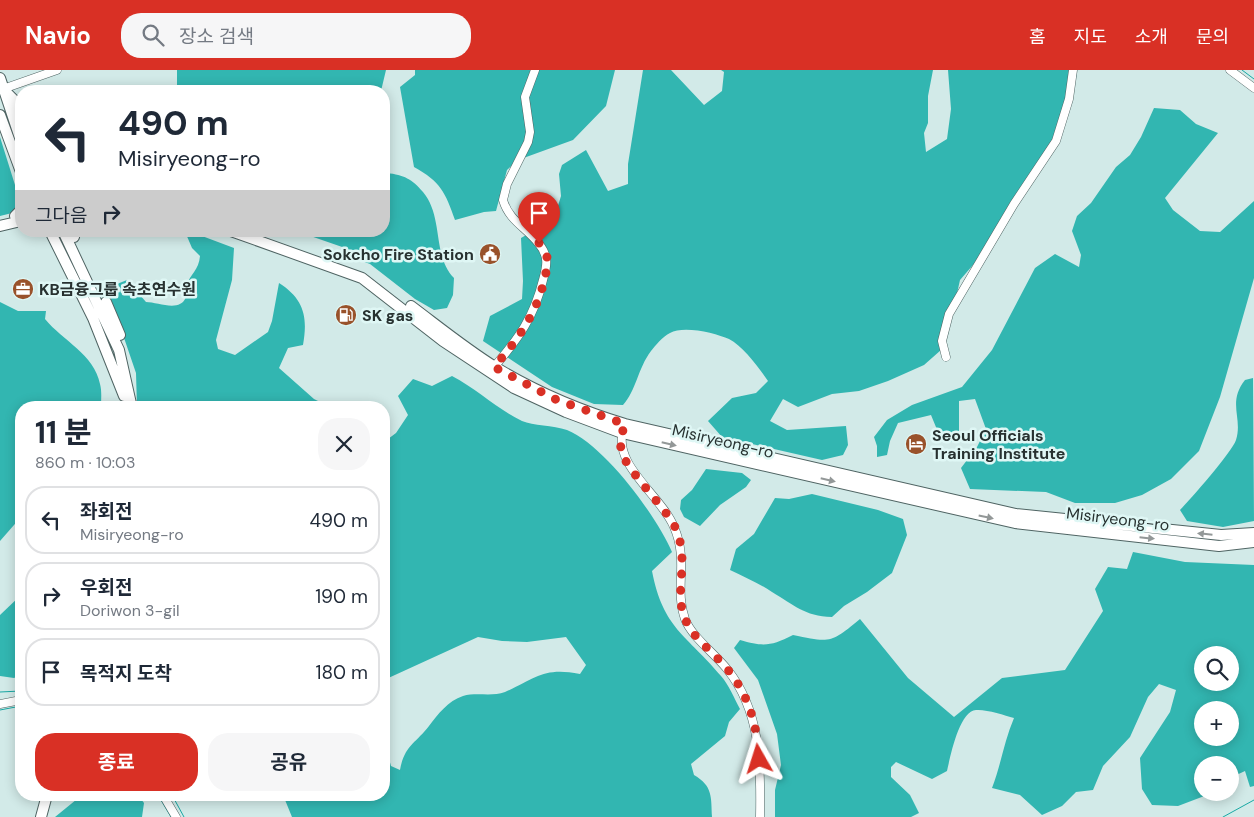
<!DOCTYPE html>
<html lang="ko">
<meta charset="utf-8">
<style>
body{margin:0;font-family:"DM Sans","Noto Sans KR",sans-serif;background:#f6f6f7;color:#1f2937;height:100vh;display:flex;flex-direction:column;font-size:19px;white-space:nowrap}
*{box-sizing:border-box;margin:0}
p{font-size:16px;color:#747a83}
.icon{flex:none;width:28px;height:28px;fill:none;stroke:currentColor;stroke-width:2;stroke-linecap:round;stroke-linejoin:round}
.map{position:relative;flex:1;overflow:hidden}
.drawer{position:absolute;left:15px;top:331px;width:375px;height:400px;display:flex;flex-direction:column;background:#fff;border-radius:20px;box-shadow:0 2px 12px #0003}
.drawer>*{flex:none}
.guide{position:absolute;left:15px;top:15px;width:375px;height:152px;border-radius:20px;box-shadow:0 2px 12px #0003;background:#fff;color:#1f2937;overflow:hidden}
.fabs{position:absolute;left:1194px;top:576px;display:grid;gap:10px}
.fabs a{display:grid;place-items:center;width:45px;height:45px;border-radius:50%;background:#fff;box-shadow:0 2px 12px #0003;font-size:25px}
.pin{position:absolute;display:grid;place-items:center;width:42px;height:42px;color:#fff;margin:-51px -21px;border-radius:50% 50% 50% 0;rotate:-45deg;box-shadow:0 0 5px #0007}
.pin .icon{rotate:45deg}
.me{position:absolute;width:55px;margin:-28px;rotate:354deg;stroke-linejoin:round;filter:drop-shadow(0 0 4px #0008)}
.turn{display:flex;align-items:center;gap:18px;height:105px;padding:0 20px;font-size:22px}
.turn .icon{width:65px;height:65px;stroke-width:2.5}
.turn b{display:block;font-size:35px;line-height:42px}
.then{display:flex;align-items:center;height:48px;padding:0 20px;background:#0003;gap:10px;font-size:19px}
.round{display:grid;place-items:center;flex:none;width:52px;height:52px;border-radius:20px;background:#f6f6f7}
.summary{display:flex;align-items:center;justify-content:space-between;height:85px;padding:0 20px}
h1{font-size:30px;font-weight:700;line-height:38px}
.cta{display:flex;gap:10px;margin-top:auto;padding:10px 20px}
.cta a{flex:1;height:58px;border-radius:20px;background:#d93025;color:#fff;font-size:20px;font-weight:700;line-height:58px;text-align:center}
.cta a+a{background:#f6f6f7;color:#1f2937}
ul{padding:0;list-style:none}
li{display:flex;align-items:center;gap:15px;height:68px;margin:0 10px 8px;padding:0 10px;border:2px solid #e0e1e3;border-radius:20px}
li div{flex:1}
li b{display:block;font-size:19px}
li em{font-style:normal}
header{display:flex;align-items:center;gap:30px;box-sizing:border-box;height:70px;padding:0 25px;background:#d93025;color:#fff}
header strong{font-size:24px}
nav{display:flex;gap:28px;margin-inline-start:auto;font-size:18px}
.search{width:350px;height:45px;background:#f6f6f7;display:flex;align-items:center;gap:12px;box-sizing:border-box;padding:0 18px;border-radius:20px;color:#747a83;font-size:19px}
.map>svg:first-child{display:block}
.forest{fill:#32b6b1;fill-rule:evenodd}
.lines{fill:none;stroke-linecap:round;stroke-linejoin:round}
.stream{stroke:#19a8a4;stroke-width:1}
.major-tunnel{stroke:#b0c5c3;stroke-width:10;stroke-dasharray:10 5;stroke-linecap:butt}
.minor-casing{stroke:#4f6463;stroke-width:9}
.major-casing{stroke:#4f6463;stroke-width:12}
.minor{stroke:#fff;stroke-width:8}
.major{stroke:#fff;stroke-width:10}
.oneway{fill:#939898}
.route{stroke:#d93025;stroke-width:9;stroke-dasharray:0 16.2}
.labels{text-anchor:middle;dominant-baseline:central;stroke-width:5;stroke-linejoin:round;paint-order:stroke}
.poi-label{font-size:16px;font-weight:bold;fill:#273130;stroke:#dff7f5;text-anchor:start}
.street-label{font-size:16px;fill:#273130;stroke:#dff7f5}
</style>
<header>
<strong>Navio</strong>
<div class="search"><svg class="icon" aria-label="search" viewBox="0 0 24 24"><circle cx="10" cy="10" r="6"/><path d="M15 15l6 6"/></svg>장소 검색</div>
<nav><a>홈</a><a>지도</a><a>소개</a><a>문의</a></nav>
</header>
<div class="map">
<svg width="1254" height="747" viewBox="0 0 1254 747">
<rect width="100%" height="100%" fill="#d2eae8"/>
<path class="forest" d="M177,0H386L381,21H177Z
M415,0H615L606,36L573,70L518,90L507,100L496,141L484,142L455,150C445,122 441,112 414,97L400,17L415,5Z
M643,0H671L704,35L722,21L724,2L721,0H933L928,26V53L924,63L926,82L947,69L951,39L948,0H1076L1077,3L1067,47L979,188L960,210L948,264L941,280L924,295L888,311L859,321L832,324L798,337L783,329L770,351L787,360L846,356L848,375L843,385L822,390L722,367L708,351L732,328L756,323L768,311C759,298 743,276 729,269C716,263 683,255 670,263C663,266 655,276 651,281C638,298 636,321 623,335L594,334L552,317L483,271L490,246L522,229L523,211L521,168L554,149L561,126L559,104L562,95L586,80L608,121L628,114V94Z
M1154,38L1180,40L1196,54L1218,63L1165,128L1173,140L1200,161L1220,162L1254,131V208L1220,327L1199,381L1171,409L1142,425L1115,433H1075L1046,422L970,419L961,398L977,377L986,359L975,329L959,331V364L951,372L938,362L931,345L898,353L890,371L887,385L877,387V376L874,367L887,350L912,335L962,317L992,280L1035,198L1055,184L1079,197L1081,185L1072,161L1077,146L1091,133L1116,97L1130,85L1141,67Z
M0,67L20,131L12,143L0,146Z
M387,103C404,105 412,109 423,122C444,147 432,186 454,208L453,225L447,238L434,240L415,229L370,194L351,187L348,179L296,161H384V105Z
M194,163L234,178L232,210L216,270L218,279L235,285L268,262L272,251L279,213C304,229 308,247 303,275L288,278L279,298L314,329L330,337H137L136,303L107,218L127,210L146,232C158,232 180,243 186,227C188,223 186,218 187,215C190,204 199,200 200,186L192,178L186,164Z
M0,232L18,241H46L45,249C63,271 94,284 100,314C102,321 101,330 101,337L21,338V447L0,471Z
M452,306C477,319 497,339 522,351C533,356 553,355 567,360C604,375 656,445 672,482L652,501C663,559 687,565 721,606C729,615 734,628 740,639L729,652L725,666L691,694L694,705C713,716 711,727 712,747H292L283,725H384V680L388,685L391,696L400,700C404,676 416,673 429,656C438,644 448,631 463,626C476,622 492,627 505,622C537,608 543,597 580,604L586,595L566,567L527,572L502,571L478,567L384,610V555L390,532L388,507L384,494V372L396,363L408,345L398,326L413,309L432,316Z
M1253,308L1254,451L1223,457L1187,451L1180,440C1190,430 1232,382 1236,370C1243,348 1227,333 1245,310Z
M706,399L742,403L751,410L746,417L720,435L700,456L684,447L680,439L681,430L692,420Z
M812,424L878,440L903,449L907,465L892,503L867,522L844,536L832,547C804,546 794,535 772,522C759,513 744,507 730,500L736,479L754,464L775,428L789,429Z
M1133,482L1185,492L1254,495V716L1250,717L1245,701L1230,708V695H1202V722L1210,723L1207,725L1178,736L1152,735L1142,719L1140,688L1170,642L1176,620L1159,614L1148,627L1130,667L1103,696L1093,720L1076,722L1062,736L1042,745L1020,725L992,718C1001,695 1004,671 1014,648C1004,645 986,639 976,640C959,641 950,688 947,701L932,709L896,692L891,697V707L910,725L919,743L911,747H775V720L781,695L777,664L758,610L734,578L740,570C764,577 771,576 793,565C831,573 831,573 860,549L908,608L954,647L1002,608L1065,600L1103,541L1095,519L1108,497L1127,499ZM1202,585H1230V612H1202ZM1202,640H1230V668H1202Z
M21,525V605L14,608L0,606V545Z
M82,725H138L144,733L142,747H55Z"/>
<g class="lines">
<path class="stream" d="M1242,0L1254,9
M0,622L21,621
M0,640L21,636
M158,725L171,747
M172,725L184,747
M1223,747L1254,730"/>
<path class="major-tunnel" d="M57,161L58,164"/>
<g class="minor-casing">
<path id="minor" d="M1230,0L1254,18
M0,20L57,0
M946,287L942,271L949,244L1014,134L1056,71L1069,29L1073,0
M494,297C519,268 534,247 543,210C547,196 549,186 539,174C527,158 509,151 503,130L507,114L528,72L530,62L525,27L535,0
M623,360C613,396 661,425 674,457C689,491 674,518 685,549C691,566 715,584 727,599C761,641 761,695 760,747
M0,634L21,630
M163,725L176,747"/>
</g>
<g class="major-casing">
<path id="major" d="M0,8L21,71
M6,22L17,33L21,43
M0,45L21,102
M15,146L21,140
M0,156L21,151
M50,161L93,248L124,326
M231,161L362,208L443,271L514,318L566,342L622,363L1015,453L1219,476L1254,472
M64,163L119,280L132,338
M74,167L75,161
M106,232L120,265
M411,236C439,257 466,279 495,297C536,322 579,340 625,354L1016,444L1221,465L1254,463
M41,747L47,725"/>
</g>
<use href="#minor" class="minor"/>
<use href="#major" class="major"/>
</g>
<defs><path id="oneway-solid" d="M-6-.8H1V-3.2L6.5 0L1 3.2V.8H-6Z" transform="scale(1.25)"/></defs>
<g class="oneway">
<use href="#oneway-solid" transform="translate(669 374) rotate(13)"/>
<use href="#oneway-solid" transform="translate(828 410) rotate(13)"/>
<use href="#oneway-solid" transform="translate(986 447) rotate(12)"/>
<use href="#oneway-solid" transform="translate(1205 464) rotate(-174)"/>
<use href="#oneway-solid" transform="translate(1147 468) rotate(6)"/>
</g>
<g class="lines">
<path class="route" d="M539,173L548,189C543,234 523,264 494,297L557,330L625,354C622,362 620,371 621,380C624,397 663,435 674,455C692,490 672,522 686,551C693,567 710,580 721,592C747,619 757,652 759,689"/>
</g>
<defs>
<g id="civic-disc" transform="scale(1.125)"><circle r="9.5" fill="#99522b" stroke="#dff7f5"/><path d="M-.6-6.5H3V-4.5H.6V-3L4-1V1h2V6H-6V1h2V-1L-.6-3ZM-1.2 2.5V6h2.4V2.5Z" fill="#fff"/></g>
<g id="office-disc" transform="scale(1.125)"><circle r="9.5" fill="#99522b" stroke="#dff7f5"/><path d="M-6-3h4V-5.5h4V-3h4V5H-6ZM-1-4.5V-3h2v-1.5ZM-6 0V1H6V0Z" fill="#fff"/></g>
<g id="fuel-disc" transform="scale(1.125)"><circle r="9.5" fill="#99522b" stroke="#dff7f5"/><path d="M-5.5-6h7V0h2V4h1.3V-2.5L3-4.5l.8-.8L6-3V5H2.5V1h-1V6h-7ZM-4.2-4.7v3.2H.2V-4.7Z" fill="#fff"/></g>
<g id="hotel-disc" transform="scale(1.125)"><circle r="9.5" fill="#99522b" stroke="#dff7f5"/><path d="M-6-4.5h1.5V1H6V5H4.5V3h-9V5H-6ZM-4 0a1.8 1.8 0 1 1 3.6 0ZM.5 0V-2.5h3Q6-2.5 6 0Z" fill="#fff"/></g>
</defs>
<g fill-rule="evenodd">
<use href="#civic-disc" x="490" y="184"/>
<use href="#office-disc" x="23" y="219"/>
<use href="#fuel-disc" x="346" y="245"/>
<use href="#hotel-disc" x="916" y="374"/>
</g>
<g class="labels">
<g class="poi-label">
<text x="474" y="184" text-anchor="end">Sokcho Fire Station</text>
<text x="39" y="219">KB금융그룹 속초연수원</text>
<text x="362" y="245">SK gas</text>
<text x="932" y="365">Seoul Officials<tspan x="932" dy="18">Training Institute</tspan></text>
</g>
<g class="street-label">
<text transform="translate(723 371) rotate(13)">Misiryeong-ro</text>
<text transform="translate(1118 449) rotate(7)">Misiryeong-ro</text>
</g>
</g>
</svg>
<div class="fabs">
<a><svg class="icon" aria-label="search" viewBox="0 0 24 24"><circle cx="10" cy="10" r="6"/><path d="M15 15l6 6"/></svg></a>
<a>+</a>
<a>−</a>
</div>
<div class="pin" style="left:539px;top:173px;background:#d93025"><svg class="icon" aria-label="arrive" viewBox="0 0 24 24"><path d="M6 21V4h12l-3 4 3 4H6"/></svg></div>
<svg class="me" style="left:759px;top:689px" viewBox="-20 -20 40 40"><path d="M0-17L14 15 0 8-14 15z" fill="#d93025" stroke="#fff" stroke-width="4"/></svg>
<div class="guide">
<div class="turn"><svg class="icon" aria-label="left" viewBox="0 0 24 24"><path d="M17 20v-9H6M10 6l-5 5 5 5"/></svg><div><b>490 m</b>Misiryeong-ro</div></div>
<div class="then">그다음<svg class="icon" aria-label="right" viewBox="0 0 24 24"><path d="M7 20v-9h11M14 6l5 5-5 5"/></svg></div>
</div>
<section class="drawer">
<div class="summary"><div><h1>11 분</h1><p>860 m · 10:03</p></div><a class="round"><svg class="icon" aria-label="close" viewBox="0 0 24 24"><path d="M6 6l12 12M18 6L6 18"/></svg></a></div>
<ul>
<li><svg class="icon" aria-label="left" viewBox="0 0 24 24"><path d="M17 20v-9H6M10 6l-5 5 5 5"/></svg><div><b>좌회전</b><p>Misiryeong-ro</p></div><em>490 m</em></li>
<li><svg class="icon" aria-label="right" viewBox="0 0 24 24"><path d="M7 20v-9h11M14 6l5 5-5 5"/></svg><div><b>우회전</b><p>Doriwon 3-gil</p></div><em>190 m</em></li>
<li><svg class="icon" aria-label="arrive" viewBox="0 0 24 24"><path d="M6 21V4h12l-3 4 3 4H6"/></svg><div><b>목적지 도착</b></div><em>180 m</em></li>
</ul>
<div class="cta"><a>종료</a><a>공유</a></div>
</section>
</div>
